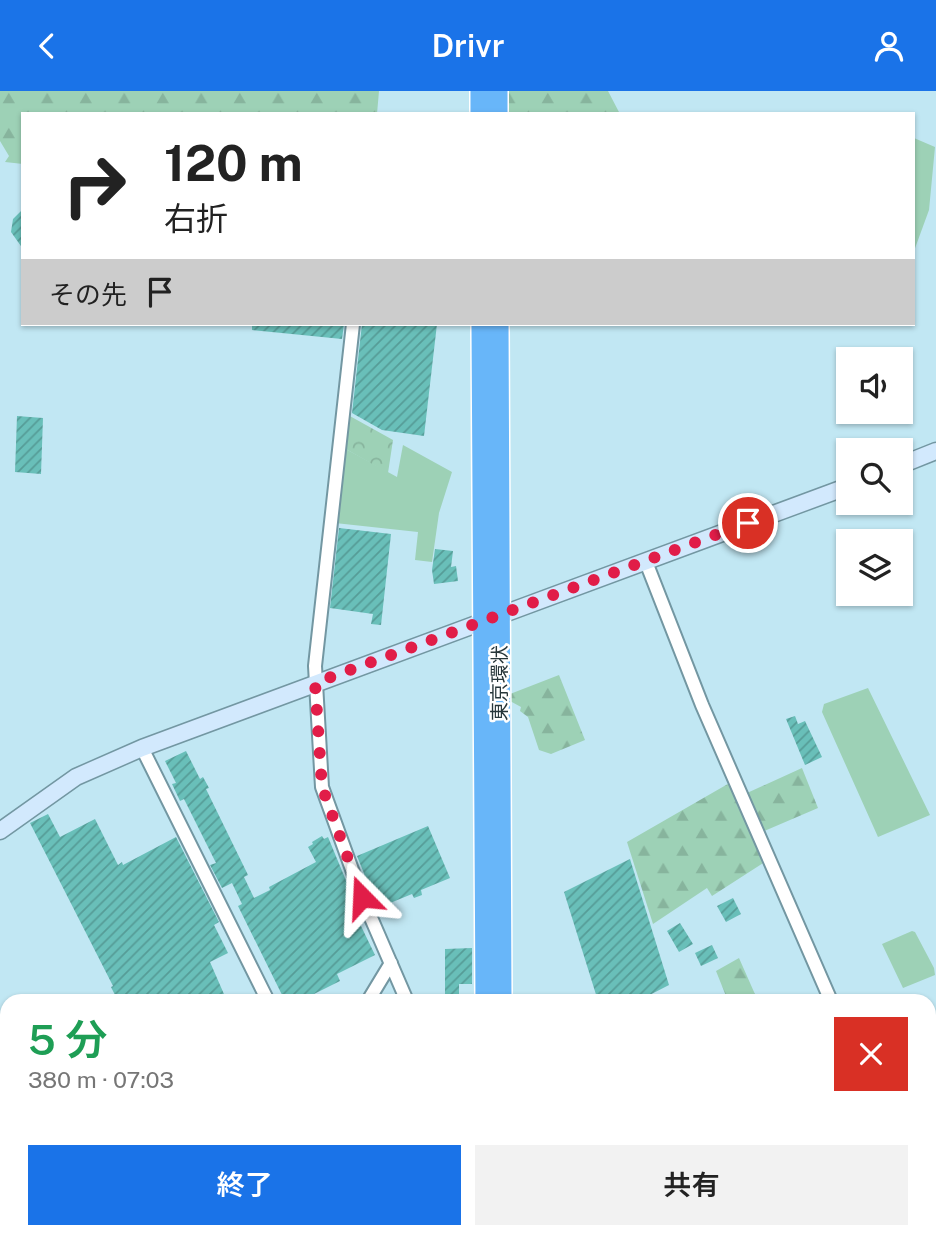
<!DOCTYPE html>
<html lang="ja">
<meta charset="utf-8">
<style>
body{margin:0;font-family:"Public Sans","Noto Sans JP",sans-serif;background:#f2f2f2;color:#222;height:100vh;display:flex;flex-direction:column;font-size:26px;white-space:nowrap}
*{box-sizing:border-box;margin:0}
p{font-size:23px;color:#767676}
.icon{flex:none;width:38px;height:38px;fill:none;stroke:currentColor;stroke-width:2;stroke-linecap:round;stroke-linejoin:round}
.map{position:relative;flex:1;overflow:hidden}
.panel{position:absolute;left:0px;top:903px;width:936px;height:245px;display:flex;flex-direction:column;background:#fff;border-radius:21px 21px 0 0;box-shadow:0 2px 5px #0004}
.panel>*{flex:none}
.top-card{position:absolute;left:21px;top:21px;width:894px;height:214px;border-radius:0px;box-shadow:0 2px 5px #0004;background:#fff;color:#222;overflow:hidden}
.buttons{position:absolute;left:836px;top:256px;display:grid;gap:14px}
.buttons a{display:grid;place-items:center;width:77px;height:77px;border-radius:0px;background:#fff;box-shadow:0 2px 5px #0004;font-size:35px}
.pin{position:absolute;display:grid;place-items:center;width:60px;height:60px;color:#fff;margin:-30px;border:4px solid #fff;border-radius:50%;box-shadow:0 2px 7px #0007}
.me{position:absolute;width:77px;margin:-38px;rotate:339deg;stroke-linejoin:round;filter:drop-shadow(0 0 5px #0008)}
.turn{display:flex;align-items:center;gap:24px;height:147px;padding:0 28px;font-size:32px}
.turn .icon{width:91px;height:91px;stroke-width:2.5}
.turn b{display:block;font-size:49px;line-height:60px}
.then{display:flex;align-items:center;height:66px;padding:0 28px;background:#0003;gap:14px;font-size:26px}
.round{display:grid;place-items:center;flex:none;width:74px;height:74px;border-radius:0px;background:#f2f2f2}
.head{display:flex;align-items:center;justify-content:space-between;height:119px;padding:0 28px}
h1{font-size:42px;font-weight:600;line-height:52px;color:#1e9e55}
.primary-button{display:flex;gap:14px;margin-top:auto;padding:14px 28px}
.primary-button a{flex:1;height:80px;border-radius:0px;background:#1a73e8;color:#fff;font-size:28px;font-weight:600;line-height:80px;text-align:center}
.primary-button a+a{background:#f2f2f2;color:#222}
header{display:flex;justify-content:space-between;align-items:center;height:91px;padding:0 28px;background:#1a73e8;color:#fff;font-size:32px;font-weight:600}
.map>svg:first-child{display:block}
.grass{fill:#9dd1b6}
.forest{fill:url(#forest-firs)}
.park{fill:url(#park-crowns)}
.building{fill:url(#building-hatch)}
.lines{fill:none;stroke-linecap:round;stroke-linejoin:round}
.street-casing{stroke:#7397a2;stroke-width:16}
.secondary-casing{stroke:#7397a2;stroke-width:19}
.highway-casing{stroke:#fff;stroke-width:24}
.street{stroke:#fff;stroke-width:12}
.secondary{stroke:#d2e9fd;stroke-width:16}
.highway{stroke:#68b6f9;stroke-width:21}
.route{stroke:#e11d48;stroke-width:12;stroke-dasharray:0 21.6}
.labels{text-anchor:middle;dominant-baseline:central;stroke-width:5;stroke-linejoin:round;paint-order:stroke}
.street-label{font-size:19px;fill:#27363a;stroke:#fff}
</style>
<header><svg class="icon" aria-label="back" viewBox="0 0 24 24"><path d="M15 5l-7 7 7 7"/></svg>Drivr<svg class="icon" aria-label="person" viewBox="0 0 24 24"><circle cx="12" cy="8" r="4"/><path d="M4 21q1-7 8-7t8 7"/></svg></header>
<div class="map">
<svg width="936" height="1148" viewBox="0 0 936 1148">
<defs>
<pattern id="forest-firs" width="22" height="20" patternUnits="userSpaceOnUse" patternTransform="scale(1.75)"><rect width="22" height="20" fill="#9dd1b6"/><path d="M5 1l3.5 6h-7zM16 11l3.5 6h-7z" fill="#87b49d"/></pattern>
<pattern id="park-crowns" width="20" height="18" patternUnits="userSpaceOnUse" patternTransform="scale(1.75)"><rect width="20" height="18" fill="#9dd1b6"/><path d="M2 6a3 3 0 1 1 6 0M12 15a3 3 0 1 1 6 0" fill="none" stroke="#87b49d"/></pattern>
<pattern id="building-hatch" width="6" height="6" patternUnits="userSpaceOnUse" patternTransform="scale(1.75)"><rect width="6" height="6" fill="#69bfb9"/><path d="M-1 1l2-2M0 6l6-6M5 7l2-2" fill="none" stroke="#569c97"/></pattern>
</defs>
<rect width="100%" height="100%" fill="#c1e7f3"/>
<path class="grass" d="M914,47L935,56L929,119L914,160Z
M403,354L452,381L439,422L432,471L415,469L418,441L335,432L344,357L397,386Z
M868,597L930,724L878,746L822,621L824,613Z
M912,840L915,841L934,877L935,884L903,897L882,853Z
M929,1124L936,1137V1148H753L751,1141H929Z"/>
<path class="forest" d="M0,0H379L377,23H23V73L5,71L9,65L0,50Z
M507,0H608L620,23H507Z
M559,584L585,649L551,663L539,659L528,626L520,620L521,616L510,610V603Z
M802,677L818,717L762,741L747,702Z
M733,690L768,769L712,805L707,797L653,833L627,751Z
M739,867L758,910H728L716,880Z"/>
<path class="park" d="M348,324L393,349L388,382L344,357Z"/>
<path class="building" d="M23,118V158L11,141L13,128Z
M252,233H344L342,248L252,239Z
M362,233H437L424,345L382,339L352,322Z
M17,325L43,327L41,383L15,381Z
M339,437L391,443L381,534L371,533L373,523L330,517Z
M435,458L453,460L451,476L456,475L458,490L434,493L432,479Z
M795,625L798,633L805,630L822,666L805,674L786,628Z
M186,660L200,688L203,686L209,697L206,698L248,784L244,786L254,807L270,799L269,796L316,771L308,756L313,753L312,751L322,745L324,748L328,746L352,804L347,806L375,864L337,883L340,890L308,906L310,910H285L238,815L242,813L232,792L222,797L210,774L216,772L184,708L180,710L172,693L176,692L165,670Z
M48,723L60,746L95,728L118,774L122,771L123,774L176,746L219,831L214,834L228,862L210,871L227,910H118L111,896L113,895L30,732Z
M428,735L450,787L421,799L422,804L414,807L412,803L378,817L357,765Z
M630,768L669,894L638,910H598L564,801Z
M733,807L741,823L726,831L717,815Z
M680,832L693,853L679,861L667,840Z
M712,854L718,867L701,875L695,862Z
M472,857V893H459V910H445V858Z"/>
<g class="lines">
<g class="street-casing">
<path id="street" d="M353,233L315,575L322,696L362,806L407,910
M646,471L702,614L831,910
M142,657L268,910
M368,910L391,872
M0,1097L7,1104
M929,1115L936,1128
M41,1141L48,1148
M228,1148L232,1141"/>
</g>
<g class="secondary-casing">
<path id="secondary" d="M901,374L936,360
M0,740L76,686L142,657L849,395"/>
</g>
<g class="highway-casing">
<path id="highway" d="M481,0V23
M497,0V23
M482,233L486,910
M498,233L501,910
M487,1141V1148
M502,1141V1148"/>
</g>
<use href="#street" class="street"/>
<use href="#secondary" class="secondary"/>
<use href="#highway" class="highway"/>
</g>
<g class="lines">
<path class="route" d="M362,806L322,696L315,592L748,432"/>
</g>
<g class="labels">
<g class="street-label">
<text transform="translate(499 592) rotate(-90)">東京環状</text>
</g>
</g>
</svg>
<div class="buttons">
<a><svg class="icon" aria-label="sound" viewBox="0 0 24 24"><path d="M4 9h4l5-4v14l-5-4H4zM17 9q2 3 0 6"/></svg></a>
<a><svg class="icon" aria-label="search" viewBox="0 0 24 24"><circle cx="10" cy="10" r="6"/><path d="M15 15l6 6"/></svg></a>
<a><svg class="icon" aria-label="layers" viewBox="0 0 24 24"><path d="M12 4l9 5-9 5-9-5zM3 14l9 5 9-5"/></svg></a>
</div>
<div class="pin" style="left:748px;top:432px;background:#d93025"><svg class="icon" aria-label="arrive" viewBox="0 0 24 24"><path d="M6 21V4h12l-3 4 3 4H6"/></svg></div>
<svg class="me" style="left:362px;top:806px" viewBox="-20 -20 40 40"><path d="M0-17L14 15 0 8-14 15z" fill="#e11d48" stroke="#fff" stroke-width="4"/></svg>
<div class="top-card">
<div class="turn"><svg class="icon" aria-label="right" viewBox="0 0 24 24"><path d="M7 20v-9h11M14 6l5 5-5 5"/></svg><div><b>120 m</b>右折</div></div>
<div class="then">その先<svg class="icon" aria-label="arrive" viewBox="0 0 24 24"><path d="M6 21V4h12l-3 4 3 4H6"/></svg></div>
</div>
<section class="panel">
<div class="head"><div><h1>5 分</h1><p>380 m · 07:03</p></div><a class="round" style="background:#d93025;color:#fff"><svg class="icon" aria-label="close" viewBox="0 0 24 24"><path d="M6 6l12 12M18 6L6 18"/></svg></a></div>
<div class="primary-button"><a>終了</a><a>共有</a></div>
</section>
</div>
